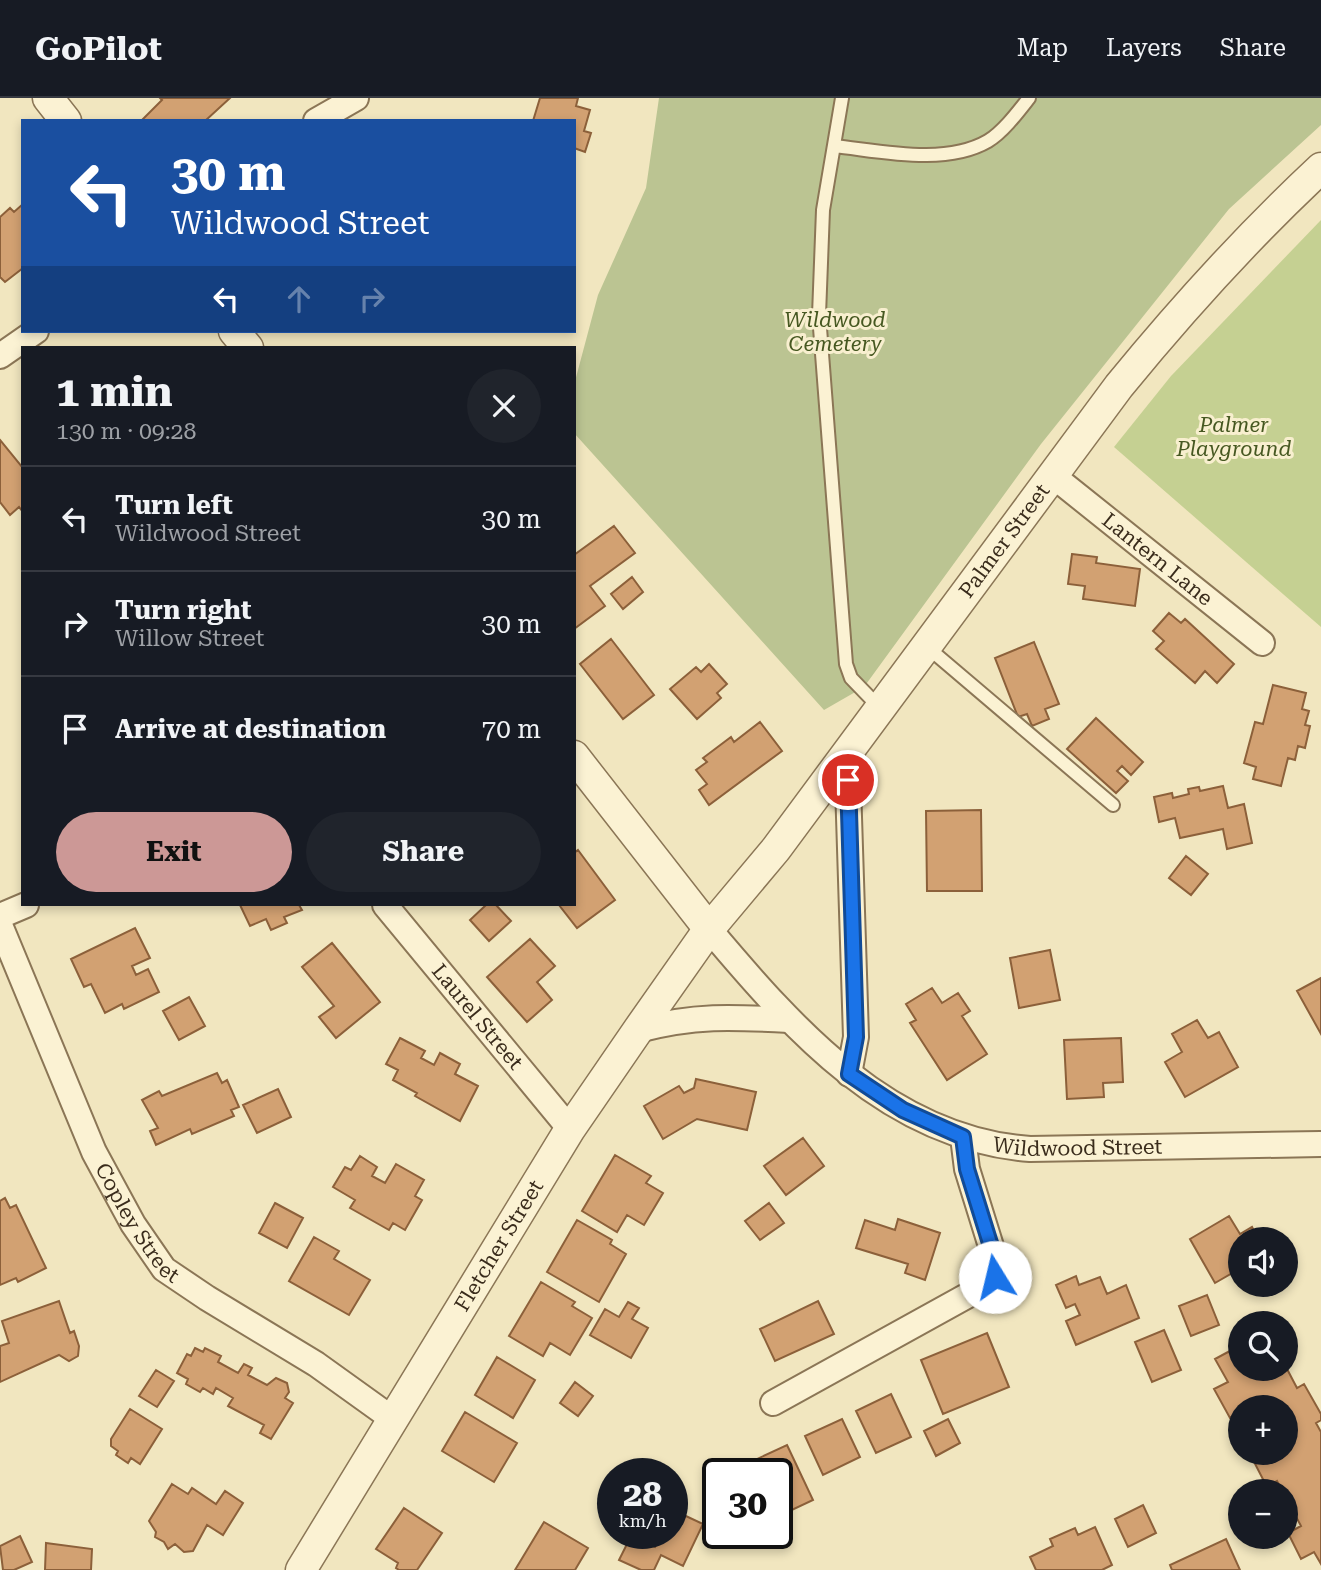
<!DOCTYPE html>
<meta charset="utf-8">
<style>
body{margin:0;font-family:"Roboto Serif",serif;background:#20242c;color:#f1f3f6;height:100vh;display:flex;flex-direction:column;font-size:26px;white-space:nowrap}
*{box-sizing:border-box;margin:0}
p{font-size:23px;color:#9ea1a6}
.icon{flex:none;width:38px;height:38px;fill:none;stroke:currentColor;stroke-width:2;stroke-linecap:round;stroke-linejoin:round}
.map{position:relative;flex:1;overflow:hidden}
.side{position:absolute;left:21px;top:248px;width:555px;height:560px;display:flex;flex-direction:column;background:#171b24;border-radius:0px;box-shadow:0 4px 10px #0003}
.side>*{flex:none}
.guide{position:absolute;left:21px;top:21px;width:555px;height:214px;border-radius:0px;box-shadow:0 4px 10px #0003;background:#1a4fa0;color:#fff;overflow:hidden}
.fabs{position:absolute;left:1228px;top:1129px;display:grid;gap:14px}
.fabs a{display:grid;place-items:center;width:70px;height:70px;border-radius:50%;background:#171b24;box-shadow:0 4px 10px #0003;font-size:35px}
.speed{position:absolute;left:597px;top:1360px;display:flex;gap:14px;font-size:35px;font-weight:700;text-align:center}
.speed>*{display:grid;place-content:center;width:91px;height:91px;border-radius:50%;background:#171b24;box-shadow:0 4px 10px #0003;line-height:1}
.speed small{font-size:18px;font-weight:400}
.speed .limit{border:4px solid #111;border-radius:10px;background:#fff;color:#111}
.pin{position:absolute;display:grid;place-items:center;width:60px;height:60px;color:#fff;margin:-30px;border:4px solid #fff;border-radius:50%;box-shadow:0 2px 7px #0007}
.me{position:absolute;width:77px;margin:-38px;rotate:351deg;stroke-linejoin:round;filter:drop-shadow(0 0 5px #0008)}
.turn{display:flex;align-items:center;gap:24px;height:147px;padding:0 35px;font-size:32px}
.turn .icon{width:91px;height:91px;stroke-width:2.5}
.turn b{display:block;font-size:49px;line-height:60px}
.lanes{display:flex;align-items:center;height:66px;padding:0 35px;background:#0003;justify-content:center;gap:35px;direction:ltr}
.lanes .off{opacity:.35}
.round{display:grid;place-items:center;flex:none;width:74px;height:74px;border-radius:37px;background:#20242c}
.head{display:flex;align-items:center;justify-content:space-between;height:119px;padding:0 35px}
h1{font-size:42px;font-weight:700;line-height:52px}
.primary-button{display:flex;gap:14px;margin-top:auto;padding:14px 35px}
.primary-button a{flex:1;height:80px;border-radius:42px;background:#cc9896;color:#111;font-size:28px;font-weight:700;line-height:80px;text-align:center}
.primary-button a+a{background:#20242c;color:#f1f3f6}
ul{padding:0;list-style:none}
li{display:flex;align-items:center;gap:21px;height:105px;padding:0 35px;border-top:2px solid #363941}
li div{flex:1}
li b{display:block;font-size:26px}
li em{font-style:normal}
header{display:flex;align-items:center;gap:42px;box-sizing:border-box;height:98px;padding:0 35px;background:#171b24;border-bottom:2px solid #363941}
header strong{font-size:33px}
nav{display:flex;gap:38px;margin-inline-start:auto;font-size:24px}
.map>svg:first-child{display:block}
.green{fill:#c5d092}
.cemetery{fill:#bbc492}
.building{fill:#d2a172;stroke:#8c603a;stroke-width:2}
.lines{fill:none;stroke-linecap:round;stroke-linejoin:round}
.service-casing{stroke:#8b7656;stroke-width:16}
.minor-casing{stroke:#8b7656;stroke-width:28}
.tertiary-casing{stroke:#8b7656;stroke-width:33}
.service{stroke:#fbf2d3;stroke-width:12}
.minor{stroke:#fbf2d3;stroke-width:24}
.tertiary{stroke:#fbf2d3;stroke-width:30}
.route-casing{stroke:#114b97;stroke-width:18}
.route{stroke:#1a73e8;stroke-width:12}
.labels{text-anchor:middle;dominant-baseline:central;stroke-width:6;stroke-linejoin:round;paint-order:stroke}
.park-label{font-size:21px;font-style:italic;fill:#465821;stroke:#f8efcf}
.street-label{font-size:21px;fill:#3a2c1c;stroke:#f8efcf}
</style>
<header>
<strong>GoPilot</strong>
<nav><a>Map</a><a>Layers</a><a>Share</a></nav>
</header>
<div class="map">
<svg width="1321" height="1472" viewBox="0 0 1321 1472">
<rect width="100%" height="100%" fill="#f1e6bf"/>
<path class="green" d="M1321,122V529L1114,349L1171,278Z"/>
<path class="cemetery" d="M659,0H1321V27L1229,111L1041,346L864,589L824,612L574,335V287L598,197L646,90Z"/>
<path class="building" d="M160,0H230L205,23H141L162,2Z
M540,0H578L576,8L590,12L584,33L591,35L585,54L574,50V23H533Z
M23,106V170L5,184L0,179V119L10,110L14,114Z
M0,342L23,370V414L19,409L10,417L0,404Z
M614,428L635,455L590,488L605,508L574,531V457Z
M1072,456L1097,459L1096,465L1140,471L1135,508L1083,501L1085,488L1068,486Z
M632,479L643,494L623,511L611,496Z
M1169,515L1181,525L1185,521L1234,566L1217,585L1205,573L1195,585L1156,551L1164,543L1153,533Z
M611,541L654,597L623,621L580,566Z
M1034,544L1059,606L1045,611L1049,621L1032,628L1027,616L1018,619L995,560Z
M709,566L727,586L717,595L721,600L697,621L670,591L696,569L701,574Z
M1273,587L1306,595L1302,611L1309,613L1305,627L1310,628L1305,650L1298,648L1295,662L1288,660L1281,688L1253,681L1256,669L1244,665L1255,624L1263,626Z
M1096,620L1143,664L1131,677L1122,668L1117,673L1128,683L1116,695L1067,651Z
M760,624L782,653L709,707L699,692L707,686L696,672L707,664L703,660L731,639L734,644Z
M1223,688L1228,710L1244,706L1252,745L1227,751L1223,731L1180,740L1175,720L1159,724L1154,699L1172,695L1173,700L1189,696L1188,691L1199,689L1200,693Z
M981,712L982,793H927L926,713Z
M578,752L615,802L577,830L559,807H574V755Z
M1186,758L1208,776L1191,797L1169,780Z
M240,807H299L302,812L284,819L287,825L271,832L266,821L250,828Z
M486,807H496L511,823L489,843L470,822Z
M135,830L150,860L132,868L136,877L148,871L159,894L124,911L122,906L105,915L91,886L84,889L71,861Z
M530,841L555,868L537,884L552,902L527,924L487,879Z
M332,845L380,904L336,940L319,919L334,908L302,869Z
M1050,852L1060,902L1019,910L1010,860Z
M1321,880V936L1297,893Z
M932,890L942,905L958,895L970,913L962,918L987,956L947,982L910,925L916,922L906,906Z
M189,899L205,928L179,942L163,913Z
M1197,922L1208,940L1219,934L1238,969L1185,999L1165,964L1182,954L1172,936Z
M400,940L425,953L421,960L434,967L440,955L460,966L455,976L478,988L460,1023L415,998L417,995L393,982L398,972L386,966Z
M1121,940L1123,984L1103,985L1104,999L1067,1001L1064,942Z
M217,975L222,985L227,982L239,1009L231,1012L234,1018L192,1036L190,1031L156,1047L150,1033L158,1030L142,1002L159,993L162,998Z
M696,981L756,994L747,1032L697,1021L663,1041L644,1008L679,988L684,995L694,990Z
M278,991L291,1019L257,1035L243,1007Z
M803,1040L824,1068L786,1097L764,1068Z
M615,1057L651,1078L646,1085L663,1095L644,1127L627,1117L617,1134L582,1113Z
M360,1058L377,1069L372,1078L385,1085L396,1066L424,1082L415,1098L422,1102L405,1132L393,1125L389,1132L350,1110L355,1102L333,1089L345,1069L351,1072Z
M5,1100L10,1110L16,1107L46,1170L18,1184L16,1180L0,1187V1103Z
M275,1105L303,1120L287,1150L259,1135Z
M769,1105L784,1125L760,1142L745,1123Z
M1229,1118L1240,1136L1252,1129L1258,1141H1241V1170L1215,1185L1190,1141Z
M898,1121L940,1135L925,1182L905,1175L908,1166L856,1150L865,1122L895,1132Z
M577,1122L612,1142L610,1146L626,1156L599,1204L547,1174Z
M314,1139L339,1153L334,1161L370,1182L349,1217L289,1183Z
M1076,1178L1079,1187L1100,1179L1107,1196L1126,1187L1139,1220L1076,1247L1066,1223L1080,1217L1075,1206L1066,1210L1056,1187Z
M541,1184L575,1204L572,1208L592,1220L570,1257L550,1245L543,1258L509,1238Z
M1207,1197L1219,1227L1191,1238L1179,1208Z
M59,1203L70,1235L74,1233L79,1248L78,1258L69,1263L59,1257L0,1284V1248L9,1245L2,1223Z
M818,1203L834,1236L775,1263L760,1231Z
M628,1204L639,1210L632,1221L648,1230L631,1260L590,1237L605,1211L619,1219Z
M1164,1232L1181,1272L1152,1284L1135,1244Z
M987,1235L1009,1289L943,1316L921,1262Z
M1241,1247V1270L1286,1269L1297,1290L1304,1286L1321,1316V1322L1316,1325L1321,1334V1466L1314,1454L1301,1461L1288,1435L1301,1428L1286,1400V1393H1282L1277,1383L1267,1389L1252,1360L1263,1354H1286V1309H1241V1314L1230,1320L1214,1291L1228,1284L1215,1261Z
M195,1250L203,1254L205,1250L221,1258L218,1264L238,1275L244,1266L252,1270L248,1277L267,1287L276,1280L287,1285L289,1294L285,1300L293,1305L271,1341L260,1335L264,1327L228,1308L233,1300L216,1290L213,1296L203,1290L200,1294L186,1286L188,1281L177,1275L187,1256L191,1258Z
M497,1259L535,1282L513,1320L475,1297Z
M156,1272L174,1283L157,1309L139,1298Z
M575,1284L593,1298L578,1318L560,1305Z
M891,1296L911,1339L876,1355L856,1313Z
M130,1311L162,1331L140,1366L131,1360L128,1365L116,1357L118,1353L111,1348V1341Z
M465,1314L517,1345L494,1384L442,1353Z
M842,1321L860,1359L823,1377L805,1338Z
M948,1321L960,1345L936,1358L924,1333Z
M787,1347L813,1402L777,1419V1376H743L740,1369Z
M172,1386L188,1396L192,1390L216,1406L225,1393L243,1405L223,1437L207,1427L193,1453L184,1454L175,1446L168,1451L164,1444L155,1439L156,1434L149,1423Z
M1143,1407L1156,1435L1128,1449L1115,1421Z
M404,1410L442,1435L417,1472H399L396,1470L398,1465L376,1451Z
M673,1412L703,1426L683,1468L661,1457L654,1472H641L619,1462L631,1438L655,1449L662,1435H672Z
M544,1424L588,1450L575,1472H515Z
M1095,1429L1112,1467L1102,1472H1036L1030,1459L1053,1448L1050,1441L1075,1430L1078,1437Z
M20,1438L32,1464L14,1472H3L0,1448Z
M1226,1441L1240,1472H1172L1170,1467Z
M46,1445L92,1451L91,1472H45Z"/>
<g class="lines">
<g class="service-casing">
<path id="service" d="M842,0L823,112L819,217L846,566L851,580L879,609
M834,48C881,53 945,68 988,43C1003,34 1018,14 1029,0
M926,548L1113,707"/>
</g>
<g class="minor-casing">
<g id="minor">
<path d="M316,23L356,0"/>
<path d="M0,258L36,233"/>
<path id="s1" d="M1052,377L1262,545"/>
<path d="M847,656L856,939L849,976"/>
<path id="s2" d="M385,807L570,1031"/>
<path d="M0,818L26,807"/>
<path id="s3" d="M0,827L94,1054L133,1126L164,1171L207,1200L316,1266L394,1322"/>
<path id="s4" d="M709,831C794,932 890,1041 1030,1051L1321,1046"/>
<path d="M638,932C694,917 732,919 789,922"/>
<path d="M773,1305L992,1184L996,1172L994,1158L967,1071L963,1039"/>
</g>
</g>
<g class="tertiary-casing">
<g id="tertiary">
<path d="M48,0L66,23"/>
<path d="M234,233L248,250"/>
<path d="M574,658L709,831"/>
<path id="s5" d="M301,1472L570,1031L638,932L709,831L776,751L1119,288C1182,211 1248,138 1321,70"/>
</g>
</g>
<use href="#service" class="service"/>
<use href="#minor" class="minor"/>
<use href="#tertiary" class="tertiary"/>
</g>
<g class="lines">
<g class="route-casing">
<path id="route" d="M848,682L856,939L849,976L903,1012L963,1039L967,1071L994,1158L995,1179"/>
</g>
<use href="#route" class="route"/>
</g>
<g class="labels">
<g class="park-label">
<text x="835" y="222">Wildwood<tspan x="835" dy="24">Cemetery</tspan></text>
<text x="1234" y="327">Palmer<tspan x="1234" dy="24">Playground</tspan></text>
</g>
<g class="street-label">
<text stroke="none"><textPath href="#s5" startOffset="1248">Palmer Street</textPath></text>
<text stroke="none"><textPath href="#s1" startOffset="135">Lantern Lane</textPath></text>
<text stroke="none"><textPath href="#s2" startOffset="145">Laurel Street</textPath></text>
<text stroke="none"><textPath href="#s4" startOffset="448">Wildwood Street</textPath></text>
<text stroke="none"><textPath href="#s3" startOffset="329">Copley Street</textPath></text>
<text stroke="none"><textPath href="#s5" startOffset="380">Fletcher Street</textPath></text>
</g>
</g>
</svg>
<div class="fabs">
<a><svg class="icon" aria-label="sound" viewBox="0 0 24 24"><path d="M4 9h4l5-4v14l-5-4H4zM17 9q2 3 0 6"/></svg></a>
<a><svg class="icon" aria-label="search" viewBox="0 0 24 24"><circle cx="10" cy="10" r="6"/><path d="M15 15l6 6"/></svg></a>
<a>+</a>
<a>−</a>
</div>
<div class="speed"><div>28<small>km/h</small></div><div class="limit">30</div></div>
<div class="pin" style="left:848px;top:682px;background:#d93025"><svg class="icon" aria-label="arrive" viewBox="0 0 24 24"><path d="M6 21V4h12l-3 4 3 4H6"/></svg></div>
<svg class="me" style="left:995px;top:1179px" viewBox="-20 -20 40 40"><circle r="19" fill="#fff"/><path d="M0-13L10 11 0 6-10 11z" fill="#1a73e8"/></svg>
<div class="guide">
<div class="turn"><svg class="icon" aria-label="left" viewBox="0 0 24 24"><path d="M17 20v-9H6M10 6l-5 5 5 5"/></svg><div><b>30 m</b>Wildwood Street</div></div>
<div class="lanes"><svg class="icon" aria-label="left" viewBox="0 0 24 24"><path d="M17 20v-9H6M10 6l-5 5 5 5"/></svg><svg class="icon off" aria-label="ahead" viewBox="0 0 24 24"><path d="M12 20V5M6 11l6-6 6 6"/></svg><svg class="icon off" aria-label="right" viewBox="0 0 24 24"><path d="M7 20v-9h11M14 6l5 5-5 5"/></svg></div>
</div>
<section class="side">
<div class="head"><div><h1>1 min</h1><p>130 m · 09:28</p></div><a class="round"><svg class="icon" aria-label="close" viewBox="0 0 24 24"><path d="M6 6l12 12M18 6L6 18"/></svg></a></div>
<ul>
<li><svg class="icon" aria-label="left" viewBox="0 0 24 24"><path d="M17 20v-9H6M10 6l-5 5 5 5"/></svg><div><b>Turn left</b><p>Wildwood Street</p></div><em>30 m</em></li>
<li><svg class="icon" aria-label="right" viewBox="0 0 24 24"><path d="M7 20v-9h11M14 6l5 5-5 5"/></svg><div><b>Turn right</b><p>Willow Street</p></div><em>30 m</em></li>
<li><svg class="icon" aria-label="arrive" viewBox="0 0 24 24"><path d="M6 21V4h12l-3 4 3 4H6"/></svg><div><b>Arrive at destination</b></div><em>70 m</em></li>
</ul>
<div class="primary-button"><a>Exit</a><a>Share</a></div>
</section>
</div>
